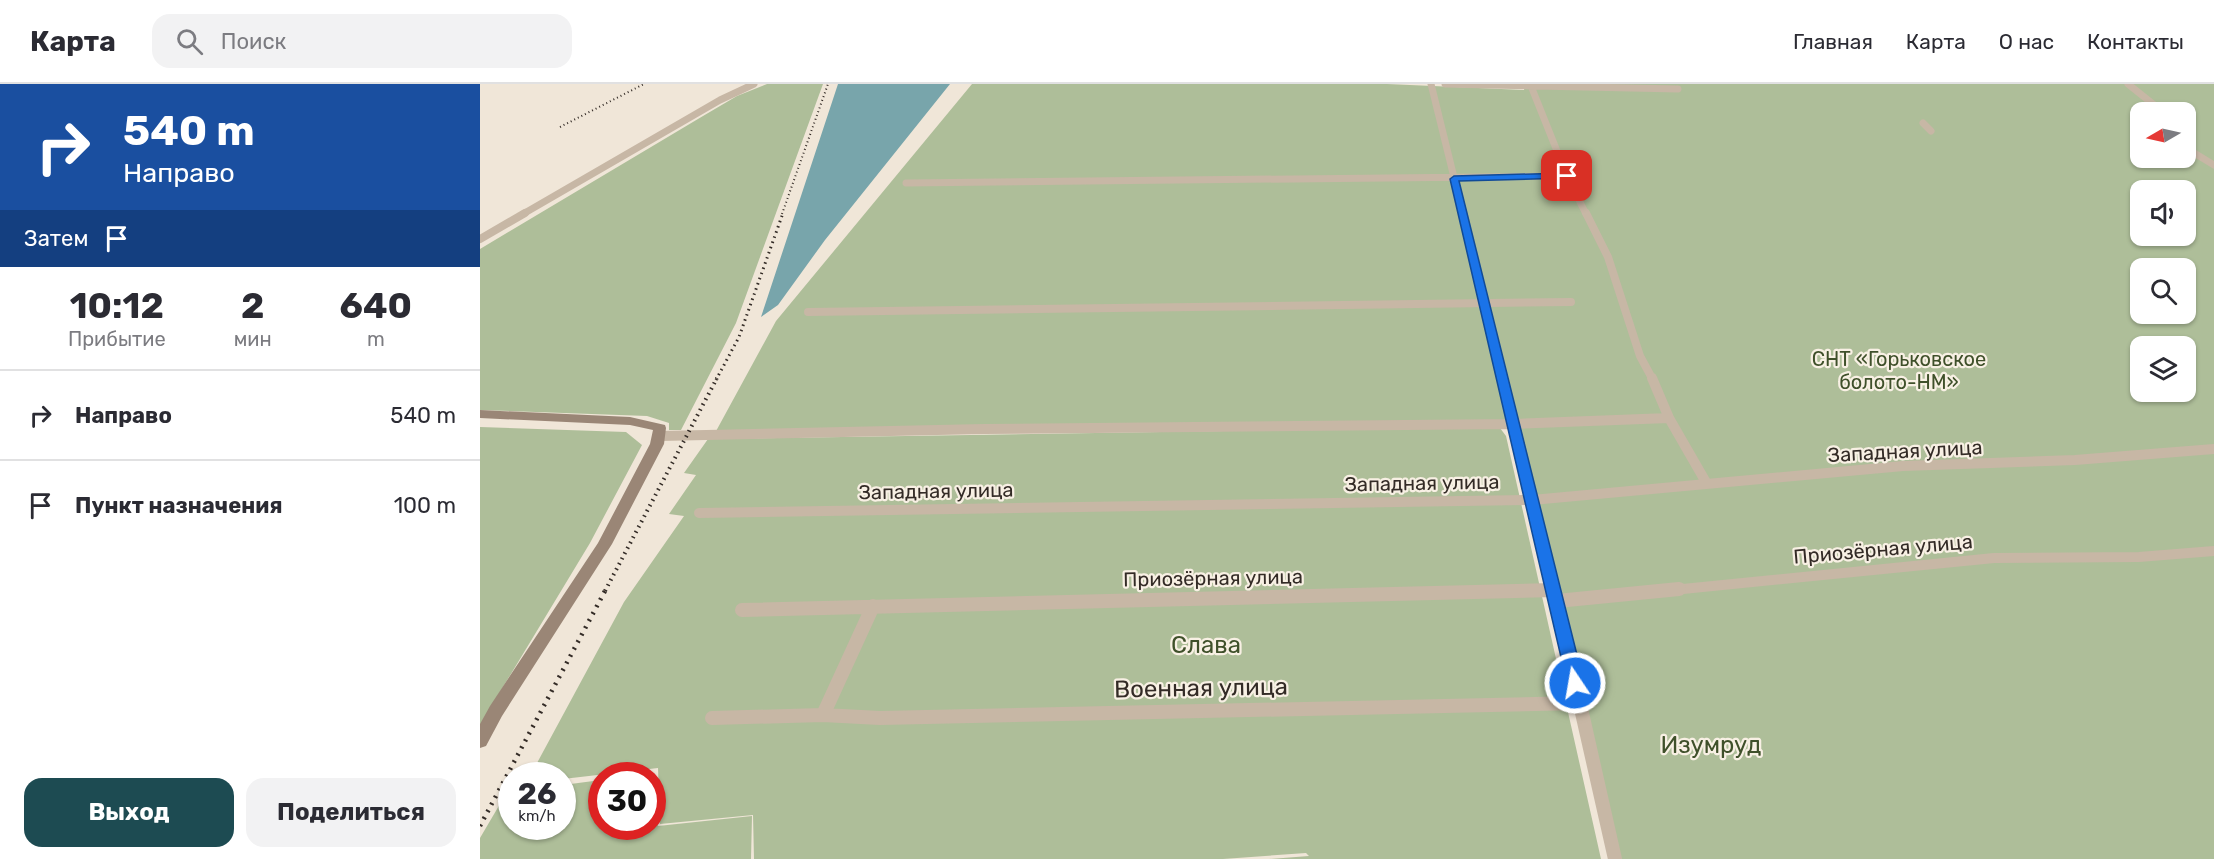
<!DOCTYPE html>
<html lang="ru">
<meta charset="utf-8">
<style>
body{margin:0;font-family:Rubik,sans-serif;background:#f2f2f3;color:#2b2b33;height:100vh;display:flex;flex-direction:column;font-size:22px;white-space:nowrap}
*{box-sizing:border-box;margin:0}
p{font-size:20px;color:#7c7c81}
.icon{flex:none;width:33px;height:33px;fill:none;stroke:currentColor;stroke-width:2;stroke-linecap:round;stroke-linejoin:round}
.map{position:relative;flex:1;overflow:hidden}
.panel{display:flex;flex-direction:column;background:#fff;width:480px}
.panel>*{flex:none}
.banner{background:#1a4fa0;color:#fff;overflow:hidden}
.needle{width:39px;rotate:261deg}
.controls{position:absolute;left:1650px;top:18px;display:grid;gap:12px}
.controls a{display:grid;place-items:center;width:66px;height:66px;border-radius:12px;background:#fff;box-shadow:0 2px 4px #0004;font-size:30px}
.speed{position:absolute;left:18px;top:678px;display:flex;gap:12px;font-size:30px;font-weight:700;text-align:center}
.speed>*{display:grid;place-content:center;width:78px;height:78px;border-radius:50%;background:#fff;box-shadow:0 2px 4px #0004;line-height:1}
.speed small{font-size:15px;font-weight:400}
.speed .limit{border:9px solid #d22;background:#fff;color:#111}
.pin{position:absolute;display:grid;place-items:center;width:51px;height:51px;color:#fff;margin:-26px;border-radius:12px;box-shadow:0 3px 9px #0006}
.me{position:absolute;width:66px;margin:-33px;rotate:348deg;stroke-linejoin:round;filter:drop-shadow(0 0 4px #0008)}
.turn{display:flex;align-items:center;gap:21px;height:126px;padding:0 24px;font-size:27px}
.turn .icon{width:78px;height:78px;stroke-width:2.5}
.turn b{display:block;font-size:42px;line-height:51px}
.then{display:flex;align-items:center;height:57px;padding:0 24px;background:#0003;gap:12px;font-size:22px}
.eta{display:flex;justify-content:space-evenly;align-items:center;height:102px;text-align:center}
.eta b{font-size:36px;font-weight:700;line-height:42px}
.cta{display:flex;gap:12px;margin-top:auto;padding:12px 24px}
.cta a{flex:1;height:69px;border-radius:18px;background:#1d4b52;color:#fff;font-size:24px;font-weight:700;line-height:69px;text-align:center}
.cta a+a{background:#f2f2f3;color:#2b2b33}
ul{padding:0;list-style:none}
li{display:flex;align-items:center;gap:18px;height:90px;padding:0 24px;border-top:2px solid #e1e1e2}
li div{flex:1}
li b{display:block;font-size:22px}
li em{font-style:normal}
header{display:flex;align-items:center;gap:36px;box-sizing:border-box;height:84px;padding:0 30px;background:#fff;border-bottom:2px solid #e1e1e2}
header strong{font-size:28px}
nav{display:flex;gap:33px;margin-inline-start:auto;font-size:21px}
.search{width:420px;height:54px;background:#f2f2f3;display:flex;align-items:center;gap:15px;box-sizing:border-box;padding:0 21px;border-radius:18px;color:#7c7c81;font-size:22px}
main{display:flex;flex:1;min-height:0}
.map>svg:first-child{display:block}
.green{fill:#aebe99;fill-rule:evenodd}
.water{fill:#78a5ab}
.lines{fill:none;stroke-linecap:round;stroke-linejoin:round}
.street-far3{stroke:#c7b7a5;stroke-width:7}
.street-far2{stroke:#c7b7a5;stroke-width:8}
.street-far1{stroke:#c7b7a5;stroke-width:10}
.street{stroke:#c7b7a5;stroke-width:14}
.secondary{fill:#9a8676;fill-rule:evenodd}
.rail-far3{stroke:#332b26;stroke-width:2;stroke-dasharray:1 3;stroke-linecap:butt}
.rail-far2{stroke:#332b26;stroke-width:3;stroke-dasharray:1.5 4;stroke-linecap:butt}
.rail-far1{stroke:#332b26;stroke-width:4;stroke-dasharray:1.5 4.5;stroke-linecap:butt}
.rail{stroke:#332b26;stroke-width:4.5;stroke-dasharray:2 6;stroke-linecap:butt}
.route{fill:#1a73e8;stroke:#114b97;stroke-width:1.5}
.labels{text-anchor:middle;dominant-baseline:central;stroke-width:4.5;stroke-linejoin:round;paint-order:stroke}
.park-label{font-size:20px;fill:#3f502a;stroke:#f8f0e4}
.street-label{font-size:20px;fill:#332b26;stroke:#f8f0e4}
.near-park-label{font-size:24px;fill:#3f502a;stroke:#f8f0e4}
.near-street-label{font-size:24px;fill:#332b26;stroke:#f8f0e4}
</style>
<header>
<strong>Карта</strong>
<div class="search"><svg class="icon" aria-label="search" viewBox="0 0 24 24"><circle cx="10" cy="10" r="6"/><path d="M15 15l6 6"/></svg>Поиск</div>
<nav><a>Главная</a><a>Карта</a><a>О нас</a><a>Контакты</a></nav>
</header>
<main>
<section class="panel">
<div class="banner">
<div class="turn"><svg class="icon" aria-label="right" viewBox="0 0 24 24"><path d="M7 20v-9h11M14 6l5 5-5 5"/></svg><div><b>540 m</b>Направо</div></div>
<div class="then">Затем<svg class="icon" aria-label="arrive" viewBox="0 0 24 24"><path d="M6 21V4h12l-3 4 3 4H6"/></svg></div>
</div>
<div class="eta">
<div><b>10:12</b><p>Прибытие</p></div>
<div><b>2</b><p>мин</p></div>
<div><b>640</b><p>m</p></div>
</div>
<ul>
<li><svg class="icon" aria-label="right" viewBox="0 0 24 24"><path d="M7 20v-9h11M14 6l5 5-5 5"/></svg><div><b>Направо</b></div><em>540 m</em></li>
<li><svg class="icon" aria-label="arrive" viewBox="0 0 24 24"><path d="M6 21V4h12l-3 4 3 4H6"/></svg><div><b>Пункт назначения</b></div><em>100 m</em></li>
</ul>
<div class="cta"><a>Выход</a><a>Поделиться</a></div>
</section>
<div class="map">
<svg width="1734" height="775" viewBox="0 0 1734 775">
<rect width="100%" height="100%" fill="#f0e6d8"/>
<path class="green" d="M287,0H343L256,239L201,346H189V339L167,332L0,326V165L223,32L257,12Z
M492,0H907L1044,6L1045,1L1021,0H1734V775H1140L1037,339L235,349L296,237ZM1660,28H1706V74H1660ZM1660,106H1706V152H1660ZM1660,184H1706V230H1660ZM1660,262H1706V308H1660Z
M0,343L146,348L162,361L110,459L0,641Z
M1010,343L1020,344L1026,352L1121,775H789L829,772L826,769L743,775H274L273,731L180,740L178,684L83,695L82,692H50L144,518L204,432L189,430L216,391L204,389L228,355Z
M121,696L122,742H172L173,705L178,742L272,732L271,775H0V754L27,708H31L32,742H82L83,701Z"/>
<path class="water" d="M358,0H470L345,156L298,221L281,233Z"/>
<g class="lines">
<path class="street-far3" d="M951,0L983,130
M965,0L1198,5
M1648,0L1683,28
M1051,2L1087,92L1106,130
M1443,39L1451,47
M1706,64L1734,81
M426,99L1087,92
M43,130L240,16L274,0"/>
<path class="street-far2" d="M982,129L1023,296
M1106,129L1128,173L1160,272L1173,296
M0,155L45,129
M328,228L1091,218"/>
<path class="street-far1" d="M1023,294L1074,507
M1172,294L1189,334L1227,400
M180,352L504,345L1034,340L1189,334
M219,429L1052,416L1423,382L1595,376L1734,365
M1051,507L1074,506
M1183,507L1514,474L1659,473L1734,467"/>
<path class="street" d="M1074,505L1135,775
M1077,517L1199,505
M262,526L1074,506
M343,631L393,522
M232,634L343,631L400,634L1100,619"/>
<path class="secondary" d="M0,326L150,333L185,341L186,344L184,360L132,460L22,632L6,662L0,664V640L10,622L118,459L170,360L173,346L150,341L0,334Z"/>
<path class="rail-far3" d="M80,43L164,0
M302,130L348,0"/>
<path class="rail-far2" d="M236,296L259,253L303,129"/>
<path class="rail-far1" d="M125,507L237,294"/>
<path class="rail" d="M0,742L126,505"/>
</g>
<path class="route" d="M1087,89L1091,92L1090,94L979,97L1104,599L1101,604H1089L1087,599L970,95L974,92Z"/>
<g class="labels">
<g class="park-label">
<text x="1419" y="275">СНТ «Горьковское<tspan x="1419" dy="23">болото-НМ»</tspan></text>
</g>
<g class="street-label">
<text transform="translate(1425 367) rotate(-3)">Западная улица</text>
<text transform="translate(942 399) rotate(-1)">Западная улица</text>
<text transform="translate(456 407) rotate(-1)">Западная улица</text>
<text transform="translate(1403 465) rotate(-5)">Приозёрная улица</text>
<text transform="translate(733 494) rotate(-1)">Приозёрная улица</text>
</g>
<g class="near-park-label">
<text x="726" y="561">Слава</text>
<text x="1231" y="661">Изумруд</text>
</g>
<g class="near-street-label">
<text transform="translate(721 604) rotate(-1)">Военная улица</text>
</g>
</g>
</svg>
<div class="controls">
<a><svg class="needle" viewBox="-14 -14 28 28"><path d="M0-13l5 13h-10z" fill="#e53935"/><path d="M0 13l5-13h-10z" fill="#7c7c81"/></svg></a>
<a><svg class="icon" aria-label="sound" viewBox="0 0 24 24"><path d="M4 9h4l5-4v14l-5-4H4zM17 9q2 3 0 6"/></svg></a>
<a><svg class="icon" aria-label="search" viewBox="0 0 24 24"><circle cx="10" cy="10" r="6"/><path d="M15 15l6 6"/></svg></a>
<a><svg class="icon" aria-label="layers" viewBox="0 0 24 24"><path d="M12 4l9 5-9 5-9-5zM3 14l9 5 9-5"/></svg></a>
</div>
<div class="speed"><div>26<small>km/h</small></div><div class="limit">30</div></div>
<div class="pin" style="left:1087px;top:92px;background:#d93025"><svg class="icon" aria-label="arrive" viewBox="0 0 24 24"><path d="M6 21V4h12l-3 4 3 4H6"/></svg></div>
<svg class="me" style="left:1095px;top:599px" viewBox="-20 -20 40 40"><circle r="17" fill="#1a73e8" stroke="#fff" stroke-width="3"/><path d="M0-11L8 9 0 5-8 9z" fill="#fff"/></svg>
</div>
</main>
